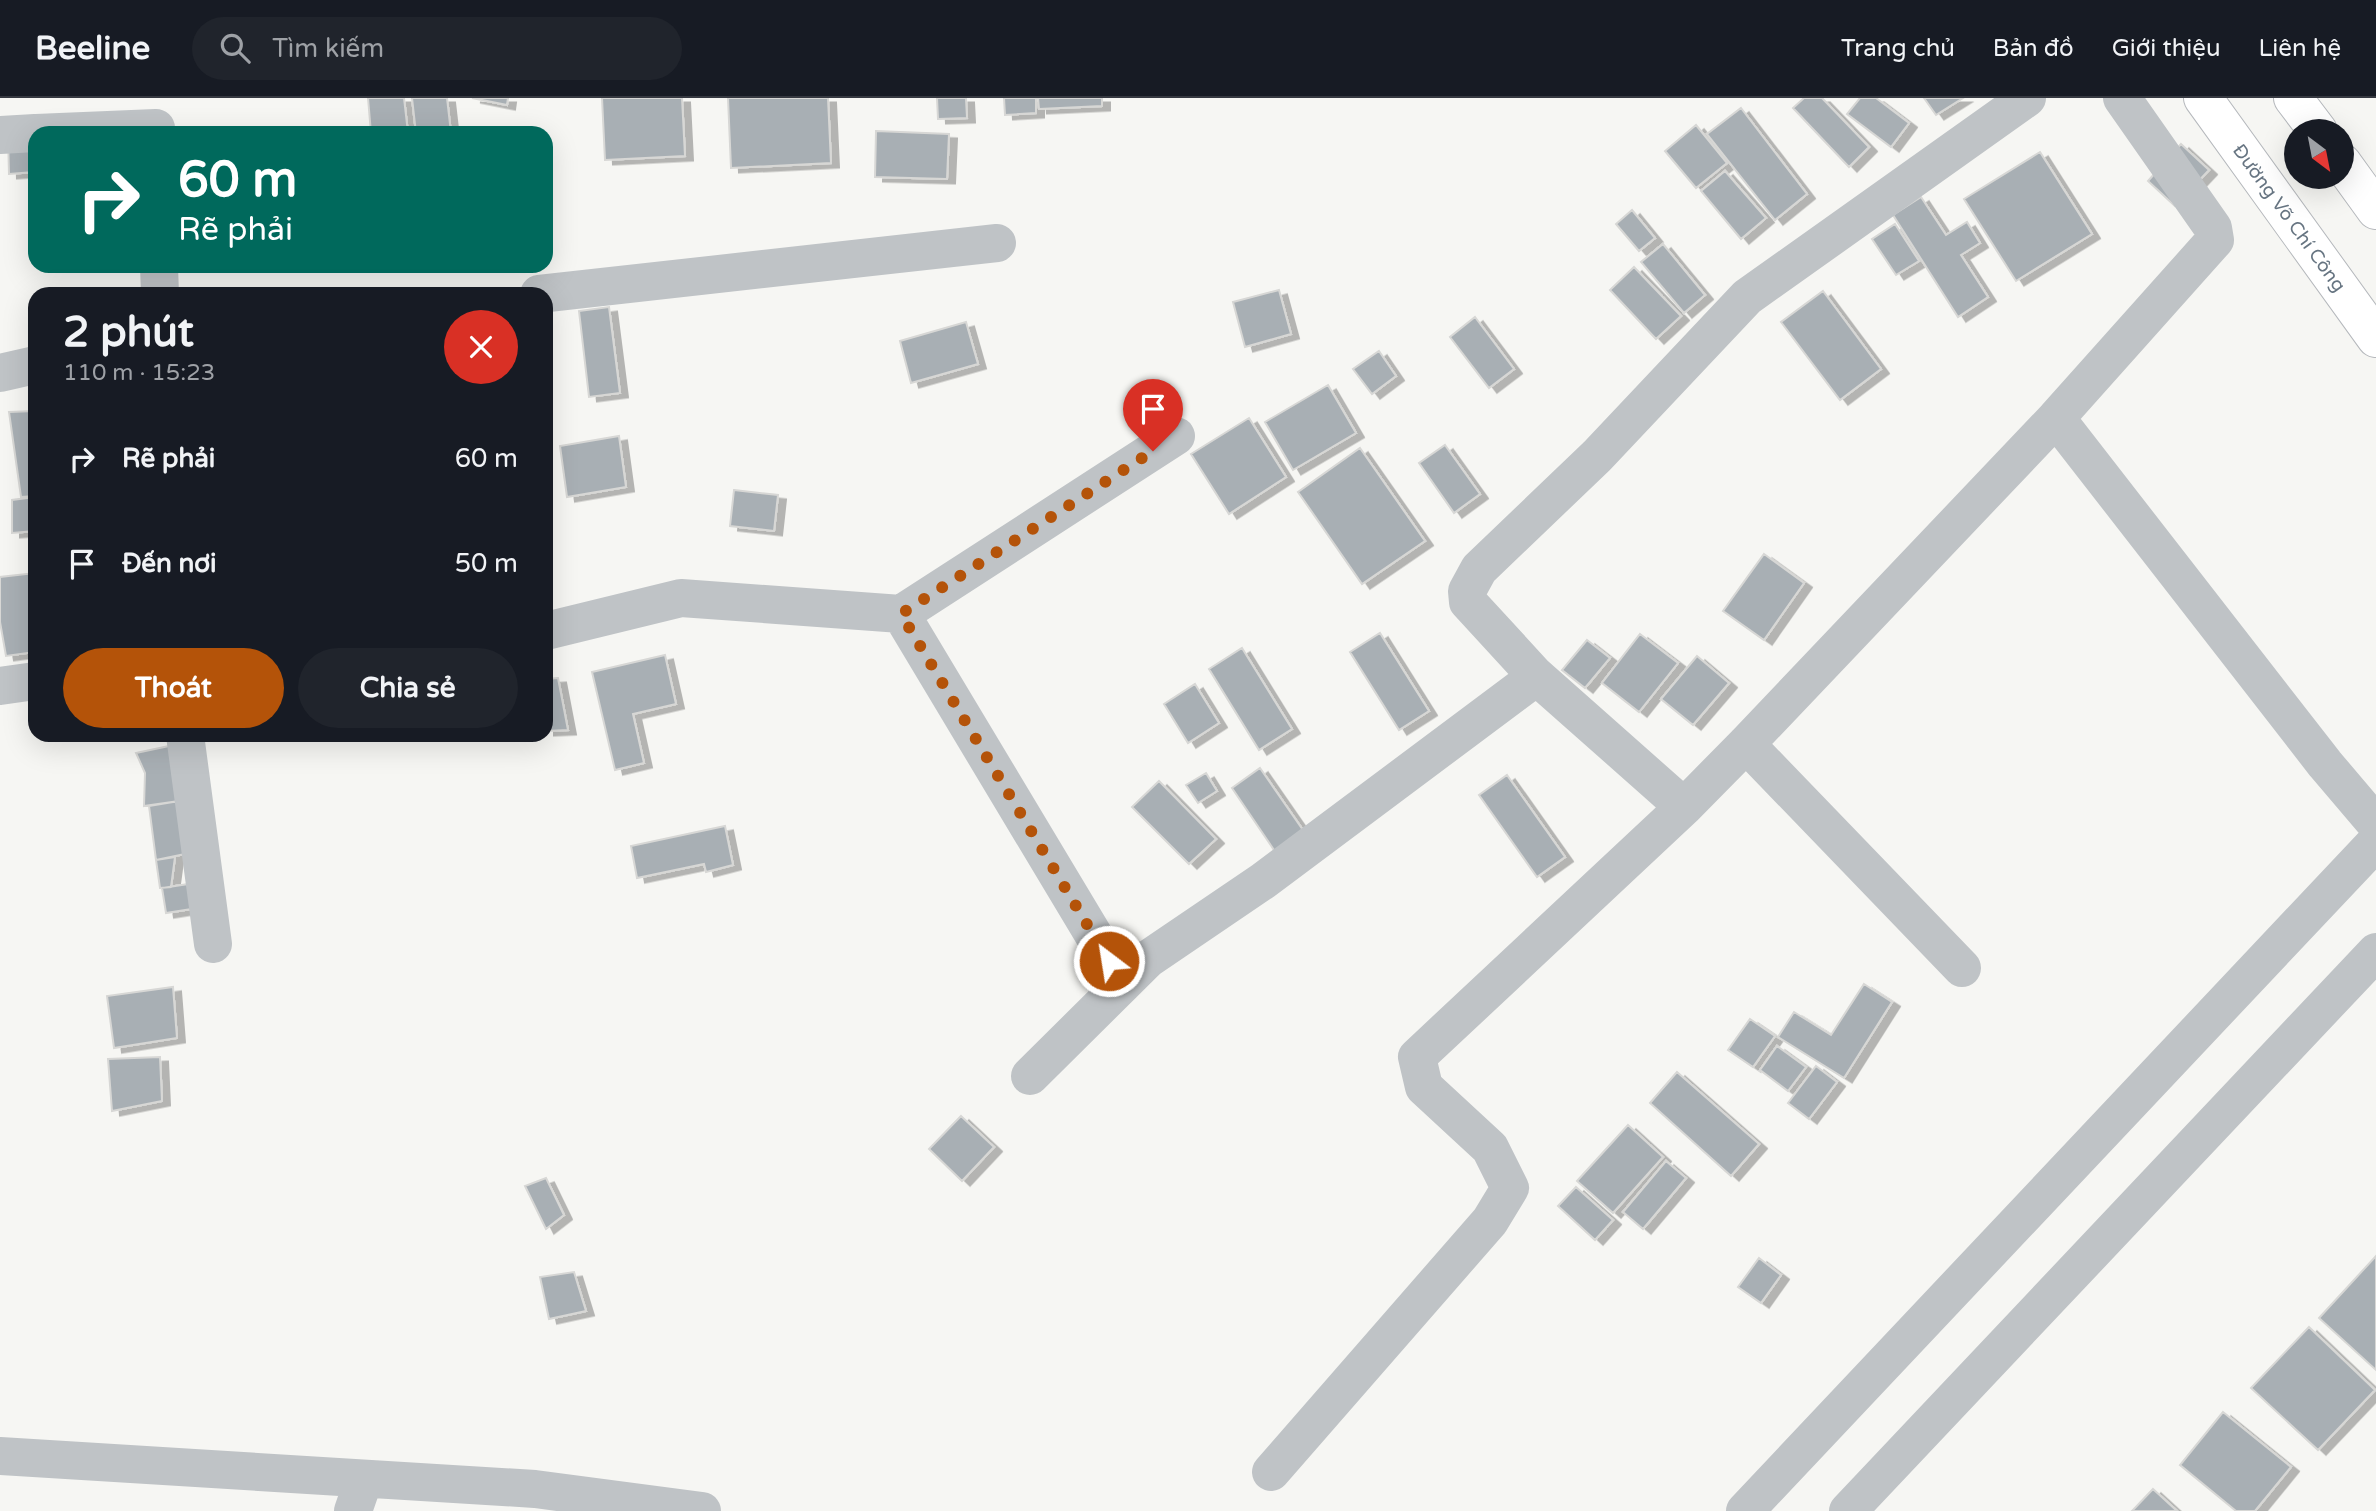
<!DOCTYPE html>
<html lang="vi">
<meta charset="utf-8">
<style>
body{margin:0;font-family:"Varela Round",sans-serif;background:#20242c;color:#f1f3f6;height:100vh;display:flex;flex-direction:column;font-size:26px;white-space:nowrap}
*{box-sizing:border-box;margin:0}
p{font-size:23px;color:#9ea1a6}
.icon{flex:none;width:38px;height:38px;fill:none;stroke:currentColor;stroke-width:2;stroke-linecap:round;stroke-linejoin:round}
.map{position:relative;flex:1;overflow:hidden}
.side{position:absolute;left:28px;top:189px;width:525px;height:455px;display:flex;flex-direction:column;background:#171b24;border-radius:21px;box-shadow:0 7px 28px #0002}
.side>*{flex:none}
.hud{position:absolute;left:28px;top:28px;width:525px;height:147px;border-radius:21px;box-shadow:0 7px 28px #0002;background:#00695c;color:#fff;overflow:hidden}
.needle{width:46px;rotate:148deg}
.tools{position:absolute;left:2284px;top:21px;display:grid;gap:14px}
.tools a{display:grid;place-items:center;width:70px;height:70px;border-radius:50%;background:#171b24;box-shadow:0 7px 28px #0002;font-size:35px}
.pin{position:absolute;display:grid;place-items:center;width:60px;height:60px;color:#fff;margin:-72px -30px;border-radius:50% 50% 50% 0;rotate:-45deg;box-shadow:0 0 7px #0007}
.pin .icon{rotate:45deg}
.me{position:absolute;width:77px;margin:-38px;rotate:329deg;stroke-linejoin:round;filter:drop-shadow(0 0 5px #0008)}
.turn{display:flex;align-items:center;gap:24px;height:147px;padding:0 35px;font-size:32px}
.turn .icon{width:91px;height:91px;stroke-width:2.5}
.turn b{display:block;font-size:49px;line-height:60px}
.round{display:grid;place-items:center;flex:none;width:74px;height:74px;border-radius:37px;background:#20242c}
.head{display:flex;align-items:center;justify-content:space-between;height:119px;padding:0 35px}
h1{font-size:42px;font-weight:700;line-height:52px}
.action{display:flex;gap:14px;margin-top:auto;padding:14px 35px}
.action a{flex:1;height:80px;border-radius:42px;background:#b45309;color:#fff;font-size:28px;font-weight:700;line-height:80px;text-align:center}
.action a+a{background:#20242c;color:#f1f3f6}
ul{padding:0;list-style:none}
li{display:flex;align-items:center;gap:21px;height:105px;padding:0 35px}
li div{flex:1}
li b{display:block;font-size:26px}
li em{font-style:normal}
header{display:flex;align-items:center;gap:42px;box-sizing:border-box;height:98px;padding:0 35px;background:#171b24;border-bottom:2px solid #363941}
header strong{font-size:33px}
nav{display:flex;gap:38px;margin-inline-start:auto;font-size:24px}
.search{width:490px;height:63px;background:#20242c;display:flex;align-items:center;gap:18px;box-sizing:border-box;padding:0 24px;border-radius:38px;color:#9ea1a6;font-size:26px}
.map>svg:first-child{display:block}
.building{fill:#a8afb4;stroke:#d7d7d5;stroke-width:2;filter:url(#shadow)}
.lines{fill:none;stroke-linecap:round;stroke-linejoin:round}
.major-casing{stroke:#b5b8bc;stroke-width:40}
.minor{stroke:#bfc3c6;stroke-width:38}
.major{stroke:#fff;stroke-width:38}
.route{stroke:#b45309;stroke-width:12;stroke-dasharray:0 21.6}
.labels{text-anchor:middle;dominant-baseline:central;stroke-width:7;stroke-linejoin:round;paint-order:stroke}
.street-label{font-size:19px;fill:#677582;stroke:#fff}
</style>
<header>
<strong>Beeline</strong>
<div class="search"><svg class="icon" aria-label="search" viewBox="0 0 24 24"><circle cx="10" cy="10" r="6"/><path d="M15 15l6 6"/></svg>Tìm kiếm</div>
<nav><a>Trang chủ</a><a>Bản đồ</a><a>Giới thiệu</a><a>Liên hệ</a></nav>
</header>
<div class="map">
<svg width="2376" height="1413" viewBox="0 0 2376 1413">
<defs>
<filter id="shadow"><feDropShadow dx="8" dy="4.5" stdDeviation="0" flood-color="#0004"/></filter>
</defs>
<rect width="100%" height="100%" fill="#f6f6f3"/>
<path class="building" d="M368,0H404L408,35H371Z
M412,0H447L451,35H416Z
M472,0H508L507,7Z
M602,0H682L685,58L605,62Z
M728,0H828L831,65L731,70Z
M937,0H966L967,20L938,21Z
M1004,0H1036V15L1005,17Z
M1038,0H1102V8L1039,11Z
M1804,0H1822L1869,49L1849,69L1793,10Z
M1860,0H1876L1909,25L1891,49L1847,16Z
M1924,0H1963L1936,17Z
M1741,10L1807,96L1775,122L1707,36Z
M1696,27L1727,65L1696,90L1665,53Z
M876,33L949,36L947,81L875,79Z
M33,38L34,74L9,76L8,39Z
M2181,46L2209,72L2175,108L2148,83Z
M2040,54L2092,136L2016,183L1964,101Z
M1725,73L1766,120L1741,141L1701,93Z
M1921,99L1946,137L1967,124L1980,145L1961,157L1988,199L1958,219L1893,117Z
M1632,112L1655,140L1639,153L1616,126Z
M1895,126L1919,163L1896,177L1872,141Z
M1663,146L1705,197L1684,215L1641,164Z
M1634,169L1681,218L1656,241L1610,192Z
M1279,192L1291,236L1245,249L1233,204Z
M1823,193L1881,271L1840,302L1781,224Z
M609,209L620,295L589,299L579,213Z
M1475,219L1514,271L1489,290L1450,239Z
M966,224L978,266L911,285L900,243Z
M1379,253L1396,278L1372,296L1353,271Z
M1328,287L1356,335L1293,372L1265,324Z
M35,313V398L21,399L9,314Z
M1249,320L1286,379L1229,416L1191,356Z
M619,338L626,389L567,399L560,348Z
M1445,347L1480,396L1454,415L1419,365Z
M1360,350L1425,443L1362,486L1298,394Z
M734,392L778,397L774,433L730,428Z
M35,399V433L12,435V402Z
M1764,456L1804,485L1764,542L1723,513Z
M35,475V554L6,558L0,524V479Z
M1380,535L1429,613L1399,632L1350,554Z
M1640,536L1678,565L1639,614L1602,585Z
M1587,542L1610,560L1585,590L1562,572Z
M1242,550L1292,631L1259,652L1209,571Z
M665,557L676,606L633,616L644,665L615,672L592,574Z
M1697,558L1729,585L1693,627L1661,601Z
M558,580L568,632L546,633V581Z
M1195,586L1219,625L1188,645L1164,606Z
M169,648L179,703L144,708L145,675L136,655Z
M1260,670L1305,735L1276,755L1232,690Z
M1206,675L1217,693L1198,705L1186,687Z
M1507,677L1565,759L1537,779L1479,697Z
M1159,683L1216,741L1189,766L1132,709Z
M179,703L185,756L156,762L149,708Z
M725,728L733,767L706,774L704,766L637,780L631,748Z
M175,759L171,789L160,790L156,762Z
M195,785L198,810L166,815L162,790Z
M1864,886L1892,904L1844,980L1778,939L1794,914L1831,937Z
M173,889L177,940L114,950L107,898Z
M1750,921L1775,938L1753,969L1728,952Z
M1777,948L1806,969L1788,993L1760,972Z
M160,959L162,1003L112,1013L108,961Z
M1816,968L1837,984L1809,1021L1788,1005Z
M1677,974L1759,1046L1731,1078L1650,1005Z
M961,1018L994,1049L962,1083L929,1051Z
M1628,1027L1663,1059L1613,1115L1577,1083Z
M1666,1063L1686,1080L1643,1131L1623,1114Z
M546,1080L564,1117L546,1131L525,1088Z
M1576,1089L1613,1122L1595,1142L1558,1108Z
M2376,1158V1272L2319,1220Z
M1759,1160L1781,1177L1761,1205L1738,1189Z
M574,1174L586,1213L549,1221L540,1179Z
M2309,1229L2375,1292L2318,1352L2251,1290Z
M2223,1314L2291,1369L2255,1413H2236L2180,1367Z
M2153,1391L2177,1413H2132Z"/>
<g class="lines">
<g class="major-casing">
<path id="major" d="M2203,0L2376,240
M2293,0L2318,33
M2342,65L2376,112"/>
</g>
<path class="minor" d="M36,35L156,30
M0,37L35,35
M159,168L160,196
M539,196L997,145
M0,275L35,267
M2056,320L2325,666L2376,726
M901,516L1176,338
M546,533L681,500L901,516L1123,886
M1535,577L1684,709
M0,588L35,583
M185,637L213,846
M1746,646L1962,870
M1030,978L1148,861L1263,783L1528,585L1535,577L1468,504L1467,493L1479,471L1597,358L1747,199L2027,0
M0,1358L535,1391L702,1413
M1271,1374L1490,1123L1510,1090L1490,1050L1424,989L1417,959L1684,709L1746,646L2056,320L2215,142L2213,130L2122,0
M353,1413L364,1381
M1745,1413L2376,744
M1848,1413L2376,854"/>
<use href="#major" class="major"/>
</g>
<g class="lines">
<path class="route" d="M1109,863L901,516L1153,353"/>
</g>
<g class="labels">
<g class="street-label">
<text transform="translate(2289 120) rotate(54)">Đường Võ Chí Công</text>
</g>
</g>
</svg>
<div class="tools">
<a><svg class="needle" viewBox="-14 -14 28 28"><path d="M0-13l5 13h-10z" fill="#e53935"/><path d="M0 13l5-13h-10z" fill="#9ea1a6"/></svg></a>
</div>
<div class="pin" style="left:1153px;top:353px;background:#d93025"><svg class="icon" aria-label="arrive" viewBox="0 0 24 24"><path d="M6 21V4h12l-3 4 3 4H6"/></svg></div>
<svg class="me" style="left:1109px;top:863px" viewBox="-20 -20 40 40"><circle r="17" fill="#b45309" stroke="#fff" stroke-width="3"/><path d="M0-11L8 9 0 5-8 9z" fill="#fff"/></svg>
<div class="hud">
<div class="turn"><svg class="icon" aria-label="right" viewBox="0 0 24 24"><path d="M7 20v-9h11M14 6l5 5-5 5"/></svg><div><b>60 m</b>Rẽ phải</div></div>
</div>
<section class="side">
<div class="head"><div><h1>2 phút</h1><p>110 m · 15:23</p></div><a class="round" style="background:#d93025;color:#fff"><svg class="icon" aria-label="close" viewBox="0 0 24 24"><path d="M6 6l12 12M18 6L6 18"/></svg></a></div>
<ul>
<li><svg class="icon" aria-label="right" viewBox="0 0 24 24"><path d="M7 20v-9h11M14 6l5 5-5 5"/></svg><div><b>Rẽ phải</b></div><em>60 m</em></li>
<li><svg class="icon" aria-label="arrive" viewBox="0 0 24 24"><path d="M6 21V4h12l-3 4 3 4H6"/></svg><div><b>Đến nơi</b></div><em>50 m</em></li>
</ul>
<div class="action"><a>Thoát</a><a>Chia sẻ</a></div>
</section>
</div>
